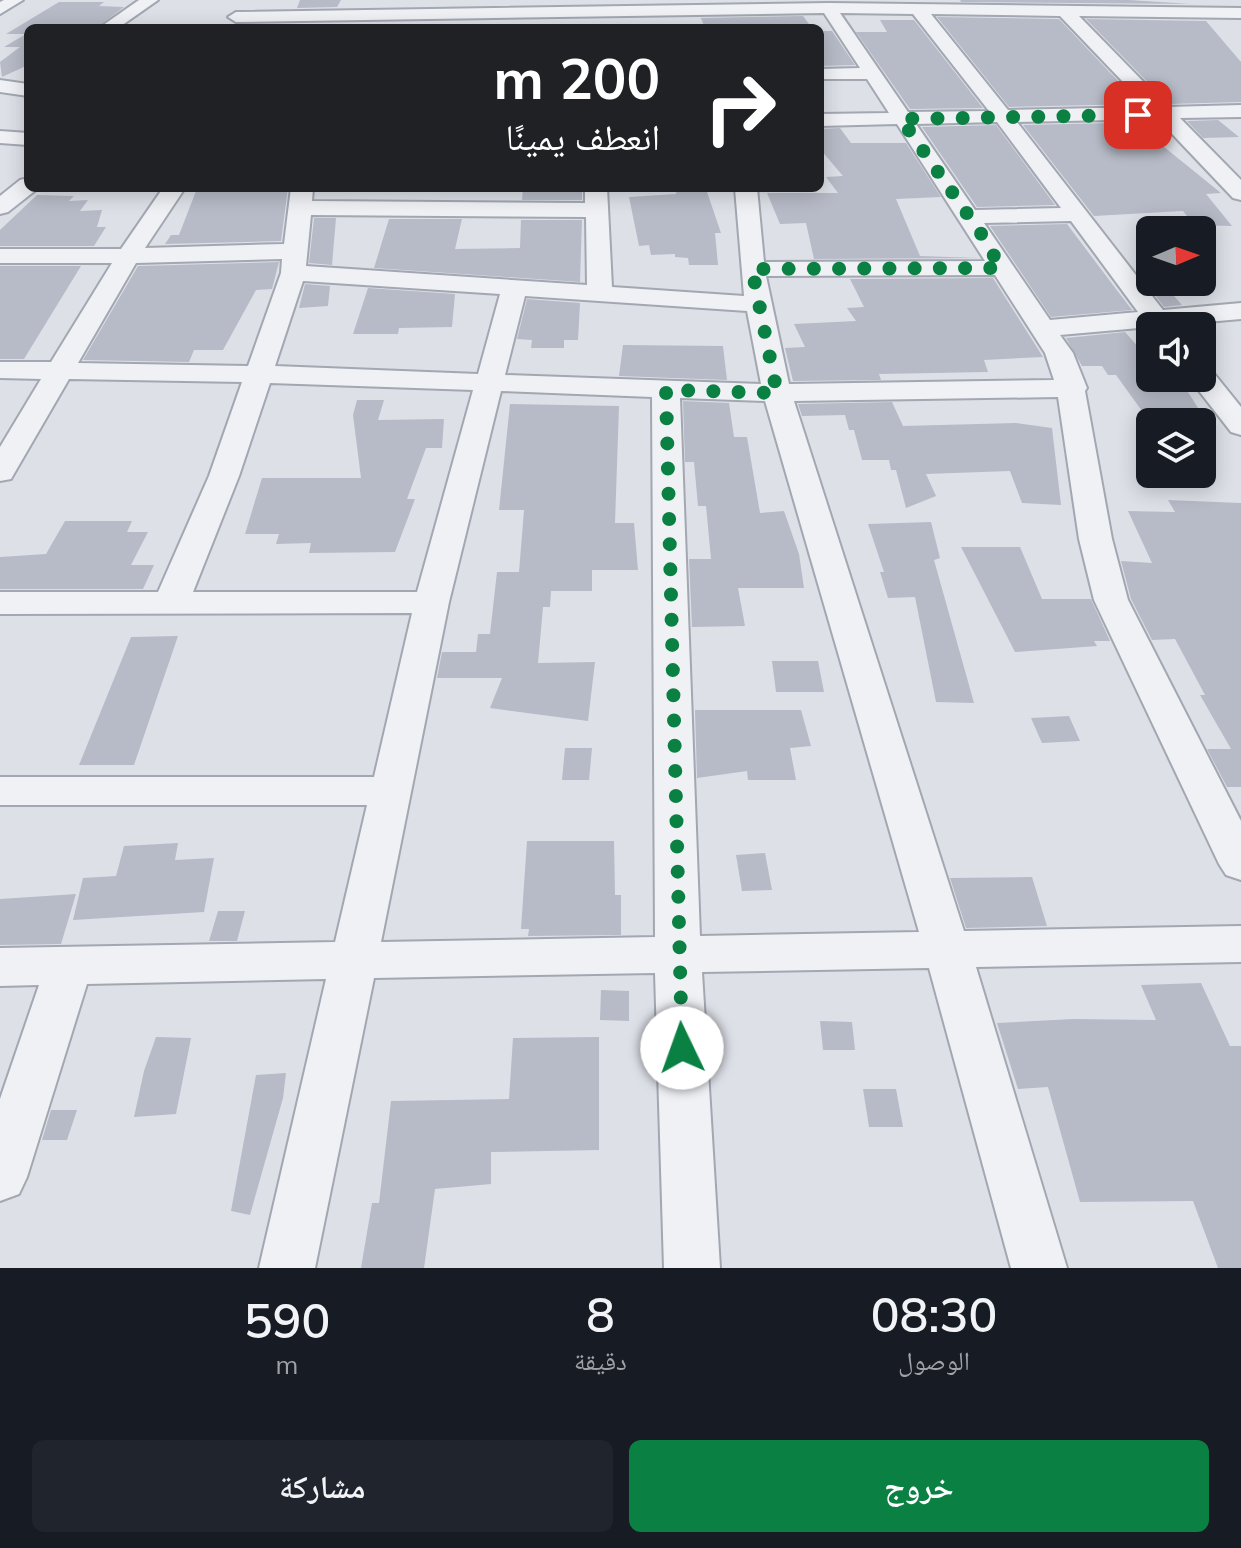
<!DOCTYPE html>
<html lang="ar">
<meta charset="utf-8">
<style>
body{margin:0;font-family:Mulish,"Noto Naskh Arabic",sans-serif;background:#20242c;color:#f1f3f6;direction:rtl;height:100vh;display:flex;flex-direction:column;font-size:30px;white-space:nowrap}
*{box-sizing:border-box;margin:0}
p{font-size:26px;color:#9ea1a6}
.icon{flex:none;width:44px;height:44px;fill:none;stroke:currentColor;stroke-width:2;stroke-linecap:round;stroke-linejoin:round}
.map{position:relative;height:1268px;overflow:hidden;direction:ltr}
.drawer{display:flex;flex-direction:column;background:#171b24;flex:1}
.drawer>*{flex:none}
.top-card{position:absolute;left:24px;top:24px;width:800px;height:168px;border-radius:12px;box-shadow:0 4px 20px #0003;direction:rtl;background:#202124;color:#fff;overflow:hidden}
.needle{width:52px;rotate:88deg}
.tools{position:absolute;left:1136px;top:216px;display:grid;gap:16px}
.tools a{display:grid;place-items:center;width:80px;height:80px;border-radius:12px;background:#171b24;box-shadow:0 4px 20px #0003;font-size:40px}
.pin{position:absolute;display:grid;place-items:center;width:68px;height:68px;color:#fff;margin:-34px;border-radius:16px;box-shadow:0 4px 12px #0006}
.me{position:absolute;width:88px;margin:-44px;rotate:357deg;stroke-linejoin:round;filter:drop-shadow(0 0 6px #0008)}
.turn{display:flex;align-items:center;gap:28px;height:168px;padding:0 32px;font-size:36px}
.turn .icon{width:104px;height:104px;stroke-width:2.5}
.turn b{display:block;font-size:56px;line-height:68px}
.eta{display:flex;justify-content:space-evenly;align-items:center;height:136px;text-align:center}
.eta b{font-size:48px;font-weight:600;line-height:56px}
.cta{display:flex;gap:16px;margin-top:auto;padding:16px 32px}
.cta a{flex:1;height:92px;border-radius:12px;background:#0b8043;color:#fff;font-size:32px;font-weight:600;line-height:92px;text-align:center}
.cta a+a{background:#20242c;color:#f1f3f6}
.map>svg:first-child{display:block}
.building{fill:#b7bbc7}
.lines{fill:none;stroke-linecap:round;stroke-linejoin:round}
.minor-casing{stroke:#a2a7b1;stroke-width:4}
.minor{fill:#eff1f5;fill-rule:evenodd}
.route{stroke:#0b8043;stroke-width:14;stroke-dasharray:0 25.2}
</style>
<div class="map">
<svg width="1241" height="1268" viewBox="0 0 1241 1268">
<rect width="100%" height="100%" fill="#dde0e7"/>
<path class="building" d="M300,0H341L337,7L297,8Z
M960,0H1129L1191,4L961,2Z
M59,2H104L99,6L124,7L96,28H28V65L2,77L0,62L20,47H4L26,34H6Z
M803,16L812,28H705L701,18Z
M937,17L1059,19L1140,104L1009,107Z
M1086,19L1206,21L1241,62V102L1169,104Z
M880,20H914L983,108L910,109L856,32H887Z
M820,31H832L855,65L820,66Z
M1218,120L1239,137L1203,138L1187,121Z
M1157,122L1171,138H1153L1221,193L1206,194L1232,226L1194,225L1183,211L1094,216L1023,125Z
M996,125L1055,205L977,207L922,127Z
M840,128L851,143H906L941,197L896,199L920,256L980,258L814,259L806,223L780,224L767,193H838L826,177L843,176L820,149V129Z
M234,188H288L281,241L165,244L171,235H179L196,191Z
M523,188H582V200H522Z
M677,188L706,189L721,233H715L718,265H689L688,258L675,257V254L651,255L649,245L639,246L629,197L676,194Z
M37,195L74,196L69,201L88,200L80,211L102,210L97,227H106L94,246H0V230Z
M314,218H336L332,265L309,263Z
M389,219H462L455,249L520,248L521,220H582L580,282L374,268Z
M1067,224L1116,289L1132,310L1051,317L990,226Z
M279,262L272,289L256,290L223,350H194L189,362L83,360L138,266Z
M0,266H81L24,359H0Z
M993,278L1043,357L984,360L988,372L879,374L881,380L793,381L785,348L805,347L794,324L856,321L847,308L864,307L850,279Z
M305,284L330,286L328,306L299,308Z
M368,288L455,294L452,327L399,328L398,334H353Z
M1150,288H1167L1182,305L1164,307Z
M527,299L580,303L578,340H564V348H531L532,340L517,339Z
M1125,332L1150,360V378H1179L1207,422H1150L1116,375H1108L1102,366H1082L1066,338Z
M623,345L723,346L727,380L619,376Z
M357,400H384L378,420L444,419L442,448H426L407,499H415L395,552L309,553L311,543L276,544L279,534H245L262,478H361L353,415Z
M683,401L729,403L734,437H747L760,513L784,511L799,554L804,588H738L745,626L692,627L689,559H711L706,506H698L694,462H685Z
M892,402L903,426L1016,423L1052,428L1061,505L1022,503L1010,471L926,474L936,496L906,508L896,470H891L889,460H862L854,430H849L845,415L802,416L798,404Z
M510,404L619,406L615,523H634L638,570H592V591H551L550,607H543L538,663L595,662L588,721L490,708L502,678H437L442,652H476L478,634H490L497,572H519L524,510H499Z
M1168,500L1241,503V787H1227L1207,749H1231L1200,695H1205L1175,639L1152,640L1131,599L1121,561L1152,563L1128,511L1175,512Z
M65,521H132L127,532H148L131,565H154L143,589H0V557L46,554Z
M931,522L940,558L934,560L974,703L936,702L915,597L888,598L880,572H884L868,524Z
M961,547H1020L1042,599H1091L1110,641H1094L1097,646L1015,652Z
M178,636L134,765H79L131,637Z
M772,661H818L824,692H776Z
M695,710H801L811,746L790,748L796,780H748L747,771L697,778Z
M1069,716L1080,741L1042,743L1031,718Z
M565,748H592L589,780H562Z
M527,841H614L615,895H621V935L528,936L529,929H521Z
M178,843L175,860L214,858L204,912L73,920L83,878L116,876L124,846Z
M765,853L772,890L742,891L736,855Z
M1032,877L1047,926L966,928L950,878Z
M76,894L61,944L0,945V899Z
M218,911H245L237,941H209Z
M1201,983L1230,1046H1241V1268H1218L1193,1201L1080,1202L1048,1087L1018,1089L997,1023L1073,1019L1156,1020L1141,985Z
M601,990L629,991V1021L600,1020Z
M820,1021L852,1022L855,1050H823Z
M156,1037L191,1038L176,1114L134,1117L144,1071Z
M599,1037V1150L491,1152V1184L435,1189L424,1268H361L372,1203H379L391,1101L509,1099L513,1038Z
M286,1073L283,1098L250,1215L231,1211L256,1075Z
M863,1089H896L903,1127H869Z
M51,1110H77L67,1140H42Z"/>
<g class="lines">
<g class="minor-casing">
<path id="minor" d="M4,0H23L0,14V2Z
M139,0H158L118,28H99Z
M829,3L1241,8V18L1079,16L1168,107L1241,105V117L1180,118L1241,180V200L1233,198L1158,119L1017,122L1163,310L1241,303V319L1060,335L1073,353L1087,388L1085,391L1112,539L1128,600L1241,821V880L1226,875L1219,864L1094,600L1079,539L1058,397L794,401L964,931L1241,926V962L976,967L1067,1268H1011L929,968L702,972L720,1268H664L655,973L374,978L315,1268H259L326,979L87,984L27,1177L19,1194L0,1201V1099L39,985L0,986V948L335,942L367,805H0V777H374L412,613L0,614V592H158L209,476L242,382L69,379L15,472L11,479L0,481V447L41,379L0,378V362H51L112,263H0V249H121L163,188H185L145,248L284,244L291,188H313L312,201L585,203V188H607L612,287L744,296L735,188H757L764,262L985,261L897,124L820,126V114L889,113L867,79H820V69L860,68L824,13L236,22L228,17L236,12ZM840,13L913,14L989,111L908,112ZM931,14L1060,16L1147,107L1008,110ZM997,122L1061,208L975,210L916,124ZM311,215L586,217L587,285L306,266ZM1071,221L1138,312L1050,320L984,223ZM282,259L281,273L248,366L78,363L136,263ZM995,275L1045,353L1054,380L789,384L766,276ZM303,281L500,294L478,374L275,366ZM525,296L747,311L761,384L505,375ZM270,383L473,390L417,592H193L239,476ZM501,391L652,397L655,937L381,942L449,602ZM680,398L765,401L919,932L700,936Z
M0,80L28,84V96L0,92Z
M0,131L28,133V145L0,143Z
M28,178V188L36,190L8,212L0,214V196L20,180Z
M1202,369L1212,371L1241,407V435L1231,432L1189,378H1202Z"/>
</g>
<use href="#minor" class="minor"/>
</g>
<g class="lines">
<path class="route" d="M682,1048L666,390L777,393L752,269L1001,268L982,235L901,119L1138,115"/>
</g>
</svg>
<div class="tools">
<a><svg class="needle" viewBox="-14 -14 28 28"><path d="M0-13l5 13h-10z" fill="#e53935"/><path d="M0 13l5-13h-10z" fill="#9ea1a6"/></svg></a>
<a><svg class="icon" aria-label="sound" viewBox="0 0 24 24"><path d="M4 9h4l5-4v14l-5-4H4zM17 9q2 3 0 6"/></svg></a>
<a><svg class="icon" aria-label="layers" viewBox="0 0 24 24"><path d="M12 4l9 5-9 5-9-5zM3 14l9 5 9-5"/></svg></a>
</div>
<div class="pin" style="left:1138px;top:115px;background:#d93025"><svg class="icon" aria-label="arrive" viewBox="0 0 24 24"><path d="M6 21V4h12l-3 4 3 4H6"/></svg></div>
<svg class="me" style="left:682px;top:1048px" viewBox="-20 -20 40 40"><circle r="19" fill="#fff"/><path d="M0-13L10 11 0 6-10 11z" fill="#0b8043"/></svg>
<div class="top-card">
<div class="turn"><svg class="icon" aria-label="right" viewBox="0 0 24 24"><path d="M7 20v-9h11M14 6l5 5-5 5"/></svg><div><b>200 m</b>انعطف يمينًا</div></div>
</div>
</div>
<section class="drawer">
<div class="eta">
<div><b>08:30</b><p>الوصول</p></div>
<div><b>8</b><p>دقيقة</p></div>
<div><b>590</b><p>m</p></div>
</div>
<div class="cta"><a>خروج</a><a>مشاركة</a></div>
</section>
